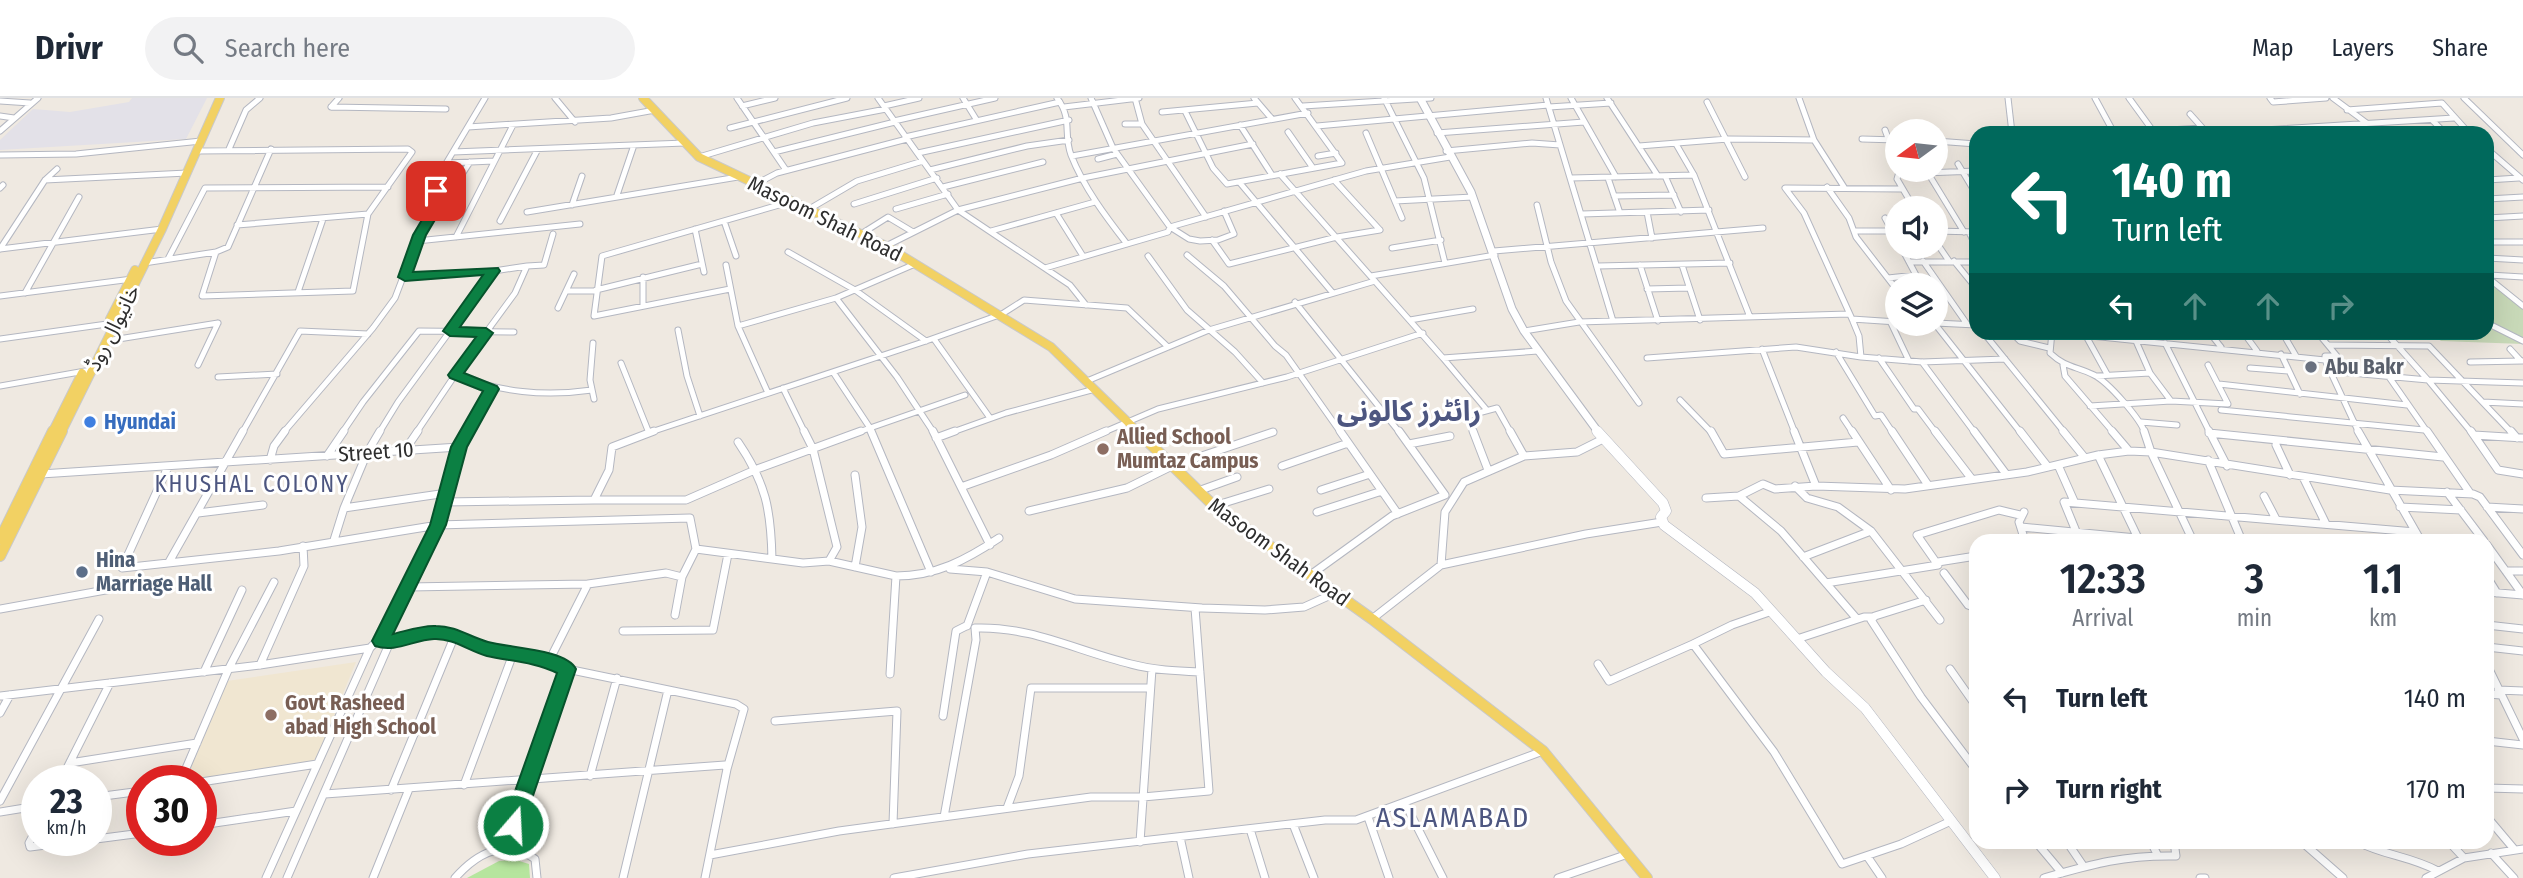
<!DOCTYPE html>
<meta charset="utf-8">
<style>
body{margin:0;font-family:"Fira Sans Condensed","Noto Sans Arabic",sans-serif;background:#f2f2f3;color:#1f2937;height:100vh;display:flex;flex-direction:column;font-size:26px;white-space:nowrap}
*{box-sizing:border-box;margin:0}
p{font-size:23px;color:#747a83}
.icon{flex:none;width:38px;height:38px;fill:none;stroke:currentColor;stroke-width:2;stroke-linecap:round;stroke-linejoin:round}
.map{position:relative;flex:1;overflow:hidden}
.panel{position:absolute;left:1969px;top:436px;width:525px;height:315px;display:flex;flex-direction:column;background:#fff;border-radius:21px;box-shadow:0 7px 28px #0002}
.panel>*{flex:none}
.hud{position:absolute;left:1969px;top:28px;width:525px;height:214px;border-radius:21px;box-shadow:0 7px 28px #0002;background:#00695c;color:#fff;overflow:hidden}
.needle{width:46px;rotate:255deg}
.buttons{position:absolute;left:1885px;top:21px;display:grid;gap:14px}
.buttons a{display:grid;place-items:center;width:63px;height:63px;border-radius:50%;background:#fff;box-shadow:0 7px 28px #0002;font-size:35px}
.speed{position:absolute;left:21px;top:667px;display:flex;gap:14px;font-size:35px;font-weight:700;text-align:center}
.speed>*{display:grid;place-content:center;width:91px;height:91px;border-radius:50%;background:#fff;box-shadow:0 7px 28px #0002;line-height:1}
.speed small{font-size:18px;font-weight:400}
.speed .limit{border:10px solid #d22;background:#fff;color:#111}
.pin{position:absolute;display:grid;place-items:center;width:60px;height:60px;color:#fff;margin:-30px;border-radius:14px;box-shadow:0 4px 10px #0006}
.me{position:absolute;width:77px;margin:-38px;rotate:19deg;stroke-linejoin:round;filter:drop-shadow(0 0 5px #0008)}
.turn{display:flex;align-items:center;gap:24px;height:147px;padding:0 28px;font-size:32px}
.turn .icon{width:91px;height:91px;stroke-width:2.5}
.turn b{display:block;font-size:49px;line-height:60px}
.lanes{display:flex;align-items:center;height:66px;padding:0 28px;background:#0003;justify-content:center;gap:35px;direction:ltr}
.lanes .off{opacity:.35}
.eta{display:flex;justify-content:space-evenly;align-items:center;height:119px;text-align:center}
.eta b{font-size:42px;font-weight:600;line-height:49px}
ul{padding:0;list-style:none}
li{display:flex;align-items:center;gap:21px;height:91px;padding:0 28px}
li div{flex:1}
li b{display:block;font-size:26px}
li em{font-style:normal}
header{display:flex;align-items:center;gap:42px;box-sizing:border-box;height:98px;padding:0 35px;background:#fff;border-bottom:2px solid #e0e1e3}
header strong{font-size:33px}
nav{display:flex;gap:38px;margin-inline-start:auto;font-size:24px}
.search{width:490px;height:63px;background:#f2f2f3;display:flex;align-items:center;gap:18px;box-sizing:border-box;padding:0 24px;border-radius:38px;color:#747a83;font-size:26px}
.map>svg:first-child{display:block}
.industrial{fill:#e3e1e8}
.education{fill:#f0e6d1}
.green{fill:#b6e59e}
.cemetery{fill:#c8d9b8}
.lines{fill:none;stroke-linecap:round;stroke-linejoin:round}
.street-far1-casing{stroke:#b4b7c1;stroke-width:7}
.street-casing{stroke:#b4b7c1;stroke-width:9}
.secondary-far1-casing{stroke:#b4b7c1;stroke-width:9}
.secondary-casing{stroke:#b4b7c1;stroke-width:11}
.primary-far1-casing{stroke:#c9c9c9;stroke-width:10}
.primary-casing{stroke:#c9c9c9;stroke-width:12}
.street-far1{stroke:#fff;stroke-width:5}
.street{stroke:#fff;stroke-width:7}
.secondary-far1{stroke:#fff;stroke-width:7}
.secondary{stroke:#fff;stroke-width:10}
.primary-far1{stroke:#f2d163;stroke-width:8}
.primary{stroke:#f2d163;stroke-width:10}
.route{fill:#0b8043;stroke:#07532c;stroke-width:2}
.worship-dot{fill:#6b7280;stroke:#fff;stroke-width:2.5}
.shop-dot{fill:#3f7fe0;stroke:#fff;stroke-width:2.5}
.education-dot{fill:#8d6e63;stroke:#fff;stroke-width:2.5}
.service-dot{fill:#5c6f8a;stroke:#fff;stroke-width:2.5}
.labels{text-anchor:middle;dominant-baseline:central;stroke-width:6;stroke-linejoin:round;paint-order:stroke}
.street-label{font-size:21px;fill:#2e2e2e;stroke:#fff}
.worship-label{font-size:21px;font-weight:bold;fill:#5b616d;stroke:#fff;text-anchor:start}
.shop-label{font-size:21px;font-weight:bold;fill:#366cbe;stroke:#fff;text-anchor:start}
.education-label{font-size:21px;font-weight:bold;fill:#785e54;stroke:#fff;text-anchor:start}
.service-label{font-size:21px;font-weight:bold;fill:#4e5e75;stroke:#fff;text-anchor:start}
.neighbourhood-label{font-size:23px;letter-spacing:2px;fill:#4d5680;stroke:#fff}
.district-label{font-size:28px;font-weight:bold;fill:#4d5680;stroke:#fff}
.near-neighbourhood-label{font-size:28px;letter-spacing:2px;fill:#4d5680;stroke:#fff}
</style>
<header>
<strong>Drivr</strong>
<div class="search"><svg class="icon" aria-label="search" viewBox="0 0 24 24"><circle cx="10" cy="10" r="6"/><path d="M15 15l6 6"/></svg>Search here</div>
<nav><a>Map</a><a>Layers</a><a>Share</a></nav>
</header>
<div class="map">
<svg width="2523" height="780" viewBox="0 0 2523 780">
<rect width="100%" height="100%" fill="#efe9e1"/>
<path class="industrial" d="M132,0H207L186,41L0,52V42L33,11L70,14L129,4Z"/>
<path class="education" d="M356,564L312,671L201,688V682H186L227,583Z"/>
<path class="green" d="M516,762L529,766L530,780H467L499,763Z"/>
<path class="cemetery" d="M2487,184L2523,207V246L2441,243L2431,235L2487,234Z"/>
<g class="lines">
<g class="street-far1-casing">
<path id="street-far1" d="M555,0L575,24
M737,0L786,72
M878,0L958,112L1070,187L1086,207
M963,0L976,21
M1057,0C1073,21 1063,36 1071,57C1084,90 1106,119 1127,146
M1091,0L1113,50L1170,129L1189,141L1200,143L1218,142L1234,136L1224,113
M1135,0L1142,26L1206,119
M1254,0L1272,21
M1384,0L1424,80L1445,165
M1546,0L1613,223
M1571,0L1616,79
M1607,0L1658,78
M1799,0L1814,42L1844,89
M2008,0L2012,35
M2095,0L2114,35
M2129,0L2153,33
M2270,0L2273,4L2326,0
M2333,0L2380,35
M2464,0L2523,57
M0,3L30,5
M1707,4L1745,79
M742,8L775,0
M884,8L919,0
M1303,8L1431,0
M331,9L446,11
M331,9L339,0
M1064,9L1139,0
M1549,9L1611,5
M2347,12L2442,5L2469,35
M1185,13L1213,70L1227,86L1342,65L1295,0
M1162,14L1258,5
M2190,16L2207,35
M0,18L14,20
M2432,22L2445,35
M894,23L995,0
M1125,26H1142
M1240,27L1272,77
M1317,28L1548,7
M468,29L611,20L655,12
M730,30L847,0
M1885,32L1897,64
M0,33L38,0
M2153,33L2202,30
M1288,34L1313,70
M1366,35L1402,120
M1437,35L1584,24
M2265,35L2264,32L2454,20
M905,39L1060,4
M1862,41L1897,42
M1936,43L1976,46
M1676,46L1694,77L1750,219
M1639,48L1728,41L1814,42
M229,51L246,12L260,0
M2487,51L2523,82
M197,53L408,51L412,54L368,116L353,193L202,198L216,154
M1446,53L1532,45L1560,47
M453,54L685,45
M774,54L895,24
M918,55L1069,22
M0,57L76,56L201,43
M1072,58L1308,15
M1318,58L1336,55
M699,59L813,25L886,11
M1098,61L1117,56
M447,65L494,63
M1958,66L1976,96
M930,72L1027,48L1069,42
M1899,74L1897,81L1914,110
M1928,75L1964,134
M1280,76L1443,260L1538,253
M1899,76L1976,73
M1665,78L1681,114
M1571,80L1694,77
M1608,80L1620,115
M45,82L187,75
M1334,82L1380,132
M2487,82L2519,80
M1240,85L1332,194
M756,86L777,75L907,41
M455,87L470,64
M943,89L1043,64
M1827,89L1849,120L1856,139L1897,192
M0,90L3,87
M617,97L634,47
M1614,98L1674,97
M2487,101L2523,99
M1395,103L1473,99
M854,106L937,80
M572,107L582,78
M1537,107L1551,164L1566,203L1639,305
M811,110L857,83L923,63
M896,111L948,96
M527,114L738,79
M1647,114L1652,140
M1056,115L1083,158
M1582,116L1709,112
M1885,120L1897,142
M2487,120L2523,118
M500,123L538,51
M724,123L736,158
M237,127L368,116
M695,131L704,174
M991,133L1095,104
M1854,133H1897
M1936,133L1976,134
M1969,134L1976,149
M553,136L544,167L527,168L515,195L455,277C501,294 543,299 592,292
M861,136L888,119L913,134
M456,139L513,27
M1212,142L1229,166L1337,139L1380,132
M417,143L580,126
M1936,144L1949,163
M2487,144H2523
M886,148L958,112L1083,80L1253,46
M1392,150L1441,142
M0,151L162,131
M0,151L45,82L57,71
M1494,153L1763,130
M788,154L855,192L926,243
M1187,157L1224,188L1275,248L1286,257L1341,335
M1148,158L1187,212L1235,254L1263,285
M2487,160L2523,162
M168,161L205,90L388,89
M1923,163L1967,226
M1954,163L1976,190
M1910,164H1976
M144,165L216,154L228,149L271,51
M915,166L836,200L897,279L934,335
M726,167L738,228L836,200
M1640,167L1658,223
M1682,167L1700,222
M1598,168L1730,165
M1045,170L1168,134L1170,129L1366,73L1450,59
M2489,177L2523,179
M1371,178L1495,157
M405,179L494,173
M643,179V208
M2487,179L2523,208
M1888,180L1916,177L1901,149
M730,191L594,218L602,158L793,103
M1647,191L1689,190
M596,192L702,166
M566,193H596
M298,194L323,121
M25,195L79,99
M0,198L132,181
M1295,204L1400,335
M558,210L574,176
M1852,221L1897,224
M1410,222L1473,211
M1890,223L1909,263
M1936,225L1976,227
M2487,225L2523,243
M1935,226L2021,335
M738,228L768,295
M678,232L687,278L700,318
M1524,233L1579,224L1849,216
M1983,234L2065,335
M2011,234L2020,243L2049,250
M2052,234L2325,262L2359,335
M2052,234L2050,255C2066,270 2076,268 2094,277C2108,284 2140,320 2145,335
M2132,234L2150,275L2171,303
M2209,234L2221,249
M2243,234L2257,253
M2282,234L2296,258
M2317,234L2337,258H2325V262
M2086,238L2107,276
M0,241L107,226
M934,241L990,320
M106,243L218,225
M593,245L590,282L594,301
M2165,245L2210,335
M2329,247L2429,248L2512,335
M1762,251L1795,335
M2510,251L2521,263
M1836,254L1875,318L1881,317L1893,335
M2281,256L2300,296
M1861,259L1859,238L1852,221L1804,115L1785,90L1902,91
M1443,260L1486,311
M1647,260L1796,249L1861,259L1922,264L2005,261
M1879,260L1914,311H1918L1936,335
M1922,264L1975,335
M2470,264L2523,263
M621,265L649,335
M198,267L218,225
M2063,267L2065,278L2114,335
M2250,270L2289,273
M2329,273L2428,282L2385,234
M833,274L870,330L856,335
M2096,278L2150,275
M218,279L277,276
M2389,279L2428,335
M2428,282L2472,335
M2428,282L2523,285
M1087,283L1209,232L1375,183
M2219,286L2407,307
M0,288L91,272
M783,290L805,335
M1680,302L1712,335
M2483,304L2523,306
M2090,308L2171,303L2228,306L2208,267
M2221,312L2424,332
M1843,320L1853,335
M2141,324L2177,327
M242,335L300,233L368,236
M283,335L373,230L395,200L419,137L433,115L435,84L485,0
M342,335L363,304L419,233L514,234
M379,335L398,304L494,173L527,168
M416,335L455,277
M467,335L491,291
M648,335L926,243L1002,216L1024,202L1127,210L1168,249
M872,335L870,330L965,297
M950,335L1006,315L1095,291
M1102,335L1158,311L1287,279L1423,235
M1270,335L1273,334
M1474,335L1467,318L1497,310L1511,335"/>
</g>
<g class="street-casing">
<path id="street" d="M380,333L367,355L344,410L447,395
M804,333L813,351L837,449L829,463
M871,333L931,474
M933,333L990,447
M1340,333L1398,416
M1473,333L1488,372
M1510,333L1524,358
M1711,333L1724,356L1858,344
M1794,333L1816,388
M1852,333L1891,392
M1892,333L1928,387
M1935,333L1971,380
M1974,333L2006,376
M2020,333L2048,369
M2063,333L2085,360
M2112,333L2129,353
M2144,333L2151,354L2193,443
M2209,333L2227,368
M2358,333L2421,443
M2427,333L2470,395
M2471,333L2498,372L2523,376
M2511,333L2517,340
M2209,335L2443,359
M2474,337L2523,340
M936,340L955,333
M738,344C766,385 771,412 772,461
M1409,346L1450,338
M2276,347L2290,377
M405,352L418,333
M2098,357L2137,438
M327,358L344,333
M270,362L274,348L285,333
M2208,362L2242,443
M2058,367L2074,403
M1282,368L1348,345
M168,369L122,470L279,453L438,427L690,420L696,451L803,465L829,463L896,478
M41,376L459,349
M855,377L862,429L855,469
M2303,379L2326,426
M1795,388L1807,400L1838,409L1871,433L1940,522
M961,389L1051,357L1106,333
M1321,392L1370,376
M1198,393L1237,379
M2447,394L2484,443
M1739,398L1781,433L1857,521
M2264,398L2276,421
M446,399L459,349L468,333
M1706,400L1739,398L1763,386L1775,391L1816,388L1905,391L2027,374L2098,357L2129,353L2151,354L2390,392L2473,396L2480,399L2523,457
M594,402H686L757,371L861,333
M1214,408L1269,391
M2400,409L2461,412
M2487,409L2523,411
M1029,413L1127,390L1172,368L1273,334
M1317,414L1382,393
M2024,414L2019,424L2025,443
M198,415L263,407
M2021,429L2168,443
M334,442L344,410
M2080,443L2064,404L2415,434
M2487,447L2523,497
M1803,459L1871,433
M169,464L243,333
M1938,464L1976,458
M1441,467L1445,414L1464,384L1524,358L1577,354L1603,341
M950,471L987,474L1075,501L1202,510L1265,512L1304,509L1333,496
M2506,473H2523
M1944,475L1968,507L1976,510
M1309,478L1392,418L1445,397L1399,333
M2487,479L2497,495
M1826,485L1938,467L1917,437L1999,412L2020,417
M588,486L666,475L682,479
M409,489L588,486L549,563
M2487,494L2523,497
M1926,502L1875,518L1871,522L1921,599L1976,672
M0,511L111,491
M1772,513L1732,527L1693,546L1774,654L1842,766L1901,746L1951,723
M675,517L682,479L696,451
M1372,521L1441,467L1586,436L1662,424
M2487,527L2523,531
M967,528L987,474
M623,533L713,532L728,456
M1797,541L1864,519H1872
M381,543C400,545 417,534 435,534C454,534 469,546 487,550C514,558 541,560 567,571L736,606L744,611L727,671
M2487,549L2523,553
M1598,566L1609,583
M260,567L304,468L303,448
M2487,567L2523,641
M1950,571L1976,608
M204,574L242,492
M890,576L896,478C936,478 966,462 999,440
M1609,583L1693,546
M2498,592L2523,593
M2487,596L2501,597
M0,598L260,567L370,550C408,513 428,453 444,404L594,402L609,372L612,349L654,333
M0,615L10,597
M943,618L956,533L966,528
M775,623L897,613L893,726
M2487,643L2523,647
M70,665L197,645
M590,678L617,580
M61,682L110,585
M181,682L229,570L274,484
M201,684L317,666
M464,687L513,556
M2487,690L2523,691
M391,692L455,537
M325,696L725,667L727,671L705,780
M96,699L142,693
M0,703L99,521
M1405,705L1443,780
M1007,710L1019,678L1031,590H1150
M0,714L37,708
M944,719L976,542L975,530C1031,528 1077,553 1131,566C1154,572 1176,573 1200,574
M1368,719L1389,780
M2487,719L2514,751
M1293,726L1314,780
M201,727L296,713
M37,730L29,745L30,749L85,742
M1250,731L1265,780
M1180,739L1189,780
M96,741L142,735
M1140,744L1152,571
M2036,744L2062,775
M2067,744L2084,769
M2151,744L2158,758
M2175,744L2303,745
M2302,744L2343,780
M2358,744C2386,758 2410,758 2438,773
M2449,744L2464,760
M505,749L567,571
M2491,755L2514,780
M710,757L839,733L1091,699H1143L1209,693L1195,510
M1867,758L1882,780
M266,780L370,550
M287,780L390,544
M373,780L409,691
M455,780C477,755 505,740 535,761L537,780
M623,780L668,592
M894,780L1028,756L1325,722H1356L1543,653
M1558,780L1628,756
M2044,780C2093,766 2124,757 2176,758L2174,744
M2200,780H2205
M2426,780L2464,760L2523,751"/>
</g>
<g class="secondary-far1-casing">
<path id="secondary-far1" d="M1420,0L1471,94L1512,211L1524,233L1599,335"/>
</g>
<g class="secondary-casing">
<path id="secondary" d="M1597,333L1663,405L1666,413L1661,419L1664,427L1755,495L1826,574L1865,610L1995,780"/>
</g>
<g class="primary-far1-casing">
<path id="primary-far1" d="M643,0L699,59L886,148L1051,249L1139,335
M110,221L135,172
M52,335L82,275
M61,335L162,131L220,0"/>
</g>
<g class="primary-casing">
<path id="primary" d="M1137,333L1214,408L1372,521L1543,653L1647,780
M0,441L53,333
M0,458L62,333"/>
</g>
<use href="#street-far1" class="street-far1"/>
<use href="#street" class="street"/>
<use href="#secondary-far1" class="secondary-far1"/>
<use href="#secondary" class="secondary"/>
<use href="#primary-far1" class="primary-far1"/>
<use href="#primary" class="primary"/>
</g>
<path class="route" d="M436,89L442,93L439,115L426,137L413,174L498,170L500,173L460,229L486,230L493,235L464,275L497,288L499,291L467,349L446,427L393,536C406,533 423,527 436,528C456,528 470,539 488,544C509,550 566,551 576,571L523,727L520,733L513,736L506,733L503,727L557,575C535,564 510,563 487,558C469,553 453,540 434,541C413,542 396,555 375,548L372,543L430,427L451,349L483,293L450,280L448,277L476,239L450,238L443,233L483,177L405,183L398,179L413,137L426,115L430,93Z"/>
<circle class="worship-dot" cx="2311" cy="269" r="7"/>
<circle class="shop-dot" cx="90" cy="324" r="7"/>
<g class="education-dot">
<circle cx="1103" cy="351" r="7"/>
<circle cx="271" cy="617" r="7"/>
</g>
<circle class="service-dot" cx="82" cy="474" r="7"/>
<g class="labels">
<g class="street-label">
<text transform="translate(825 121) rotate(26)">Masoom Shah Road</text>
<text transform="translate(113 230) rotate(-63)">خانیوال روڈ</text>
<text transform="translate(376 354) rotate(-4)">Street 10</text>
<text transform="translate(1279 454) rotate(36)">Masoom Shah Road</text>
</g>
<g class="worship-label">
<text x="2325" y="269">Abu Bakr</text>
</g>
<g class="shop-label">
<text x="104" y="324">Hyundai</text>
</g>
<g class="education-label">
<text x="1117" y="339">Allied School<tspan x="1117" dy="24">Mumtaz Campus</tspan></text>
<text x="285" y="605">Govt Rasheed<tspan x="285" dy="24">abad High School</tspan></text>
</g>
<g class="service-label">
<text x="96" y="462">Hina<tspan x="96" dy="24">Marriage Hall</tspan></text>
</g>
<g class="neighbourhood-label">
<text x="252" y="386">KHUSHAL COLONY</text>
</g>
<g class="district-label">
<text x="1409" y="313">رائٹرز کالونی</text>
</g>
<g class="near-neighbourhood-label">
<text x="1453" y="719">ASLAMABAD</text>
</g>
</g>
</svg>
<div class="buttons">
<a><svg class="needle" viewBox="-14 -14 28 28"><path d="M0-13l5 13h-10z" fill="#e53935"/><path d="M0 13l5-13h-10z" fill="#747a83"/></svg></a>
<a><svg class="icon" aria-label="sound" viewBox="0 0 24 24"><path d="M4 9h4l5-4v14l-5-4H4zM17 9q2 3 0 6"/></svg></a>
<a><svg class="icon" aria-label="layers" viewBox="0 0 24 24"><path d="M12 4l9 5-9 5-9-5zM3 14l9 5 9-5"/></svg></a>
</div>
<div class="speed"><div>23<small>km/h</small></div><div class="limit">30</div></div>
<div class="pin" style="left:436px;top:93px;background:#d93025"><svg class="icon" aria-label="arrive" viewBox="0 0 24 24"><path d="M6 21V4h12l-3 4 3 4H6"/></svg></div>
<svg class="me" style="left:513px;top:727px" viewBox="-20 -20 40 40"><circle r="17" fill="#0b8043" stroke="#fff" stroke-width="3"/><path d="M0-11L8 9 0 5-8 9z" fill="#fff"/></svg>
<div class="hud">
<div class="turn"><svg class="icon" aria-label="left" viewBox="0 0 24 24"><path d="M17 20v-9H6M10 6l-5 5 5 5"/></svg><div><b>140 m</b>Turn left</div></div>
<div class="lanes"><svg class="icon" aria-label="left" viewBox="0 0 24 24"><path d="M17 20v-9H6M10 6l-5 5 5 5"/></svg><svg class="icon off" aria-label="ahead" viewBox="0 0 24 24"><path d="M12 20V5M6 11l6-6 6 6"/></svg><svg class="icon off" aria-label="ahead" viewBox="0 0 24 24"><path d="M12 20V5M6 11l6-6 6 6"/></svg><svg class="icon off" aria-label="right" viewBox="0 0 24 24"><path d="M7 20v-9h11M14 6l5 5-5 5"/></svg></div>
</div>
<section class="panel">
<div class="eta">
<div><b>12:33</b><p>Arrival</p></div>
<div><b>3</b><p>min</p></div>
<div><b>1.1</b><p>km</p></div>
</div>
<ul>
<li><svg class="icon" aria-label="left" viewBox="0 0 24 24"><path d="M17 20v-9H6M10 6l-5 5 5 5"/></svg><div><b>Turn left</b></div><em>140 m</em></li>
<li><svg class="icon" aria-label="right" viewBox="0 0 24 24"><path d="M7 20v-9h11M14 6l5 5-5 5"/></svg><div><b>Turn right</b></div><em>170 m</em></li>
</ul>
</section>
</div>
